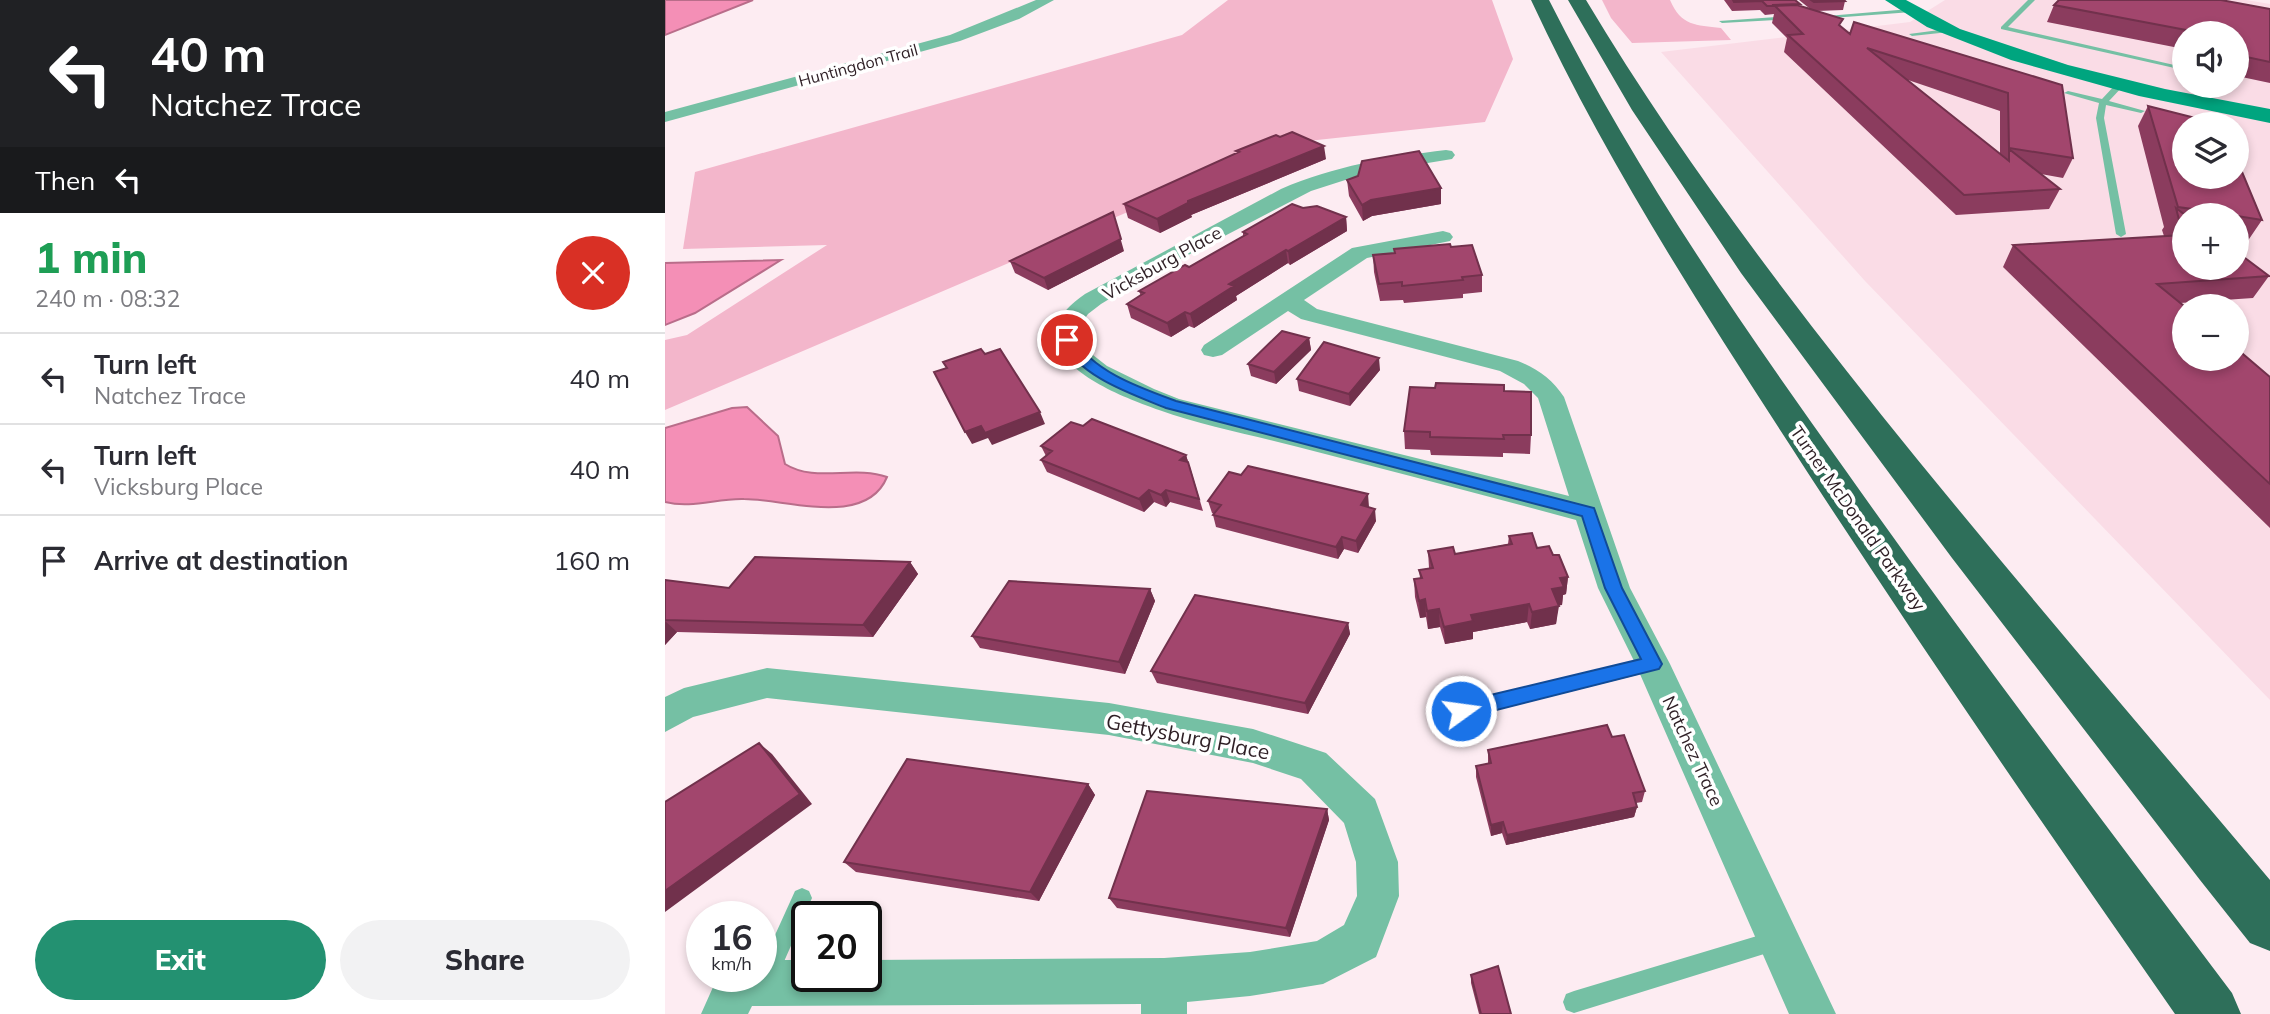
<!DOCTYPE html>
<meta charset="utf-8">
<style>
body{margin:0;font-family:Mulish,sans-serif;background:#f2f2f3;color:#2b2b33;height:100vh;display:flex;flex-direction:column;font-size:26px;white-space:nowrap}
*{box-sizing:border-box;margin:0}
p{font-size:23px;color:#7c7c81}
.icon{flex:none;width:38px;height:38px;fill:none;stroke:currentColor;stroke-width:2;stroke-linecap:round;stroke-linejoin:round}
.map{position:relative;flex:1;overflow:hidden}
.sheet{display:flex;flex-direction:column;background:#fff;width:665px}
.sheet>*{flex:none}
.hud{background:#202124;color:#fff;overflow:hidden}
.buttons{position:absolute;left:1507px;top:21px;display:grid;gap:14px}
.buttons a{display:grid;place-items:center;width:77px;height:77px;border-radius:50%;background:#fff;box-shadow:0 4px 10px #0003;font-size:35px}
.speed{position:absolute;left:21px;top:901px;display:flex;gap:14px;font-size:35px;font-weight:700;text-align:center}
.speed>*{display:grid;place-content:center;width:91px;height:91px;border-radius:50%;background:#fff;box-shadow:0 4px 10px #0003;line-height:1}
.speed small{font-size:18px;font-weight:400}
.speed .limit{border:4px solid #111;border-radius:10px;background:#fff;color:#111}
.pin{position:absolute;display:grid;place-items:center;width:60px;height:60px;color:#fff;margin:-30px;border:4px solid #fff;border-radius:50%;box-shadow:0 2px 7px #0007}
.me{position:absolute;width:77px;margin:-38px;rotate:76deg;stroke-linejoin:round;filter:drop-shadow(0 0 5px #0008)}
.turn{display:flex;align-items:center;gap:24px;height:147px;padding:0 35px;font-size:32px}
.turn .icon{width:91px;height:91px;stroke-width:2.5}
.turn b{display:block;font-size:49px;line-height:60px}
.then{display:flex;align-items:center;height:66px;padding:0 35px;background:#0003;gap:14px;font-size:26px}
.round{display:grid;place-items:center;flex:none;width:74px;height:74px;border-radius:37px;background:#f2f2f3}
.headline{display:flex;align-items:center;justify-content:space-between;height:119px;padding:0 35px}
h1{font-size:42px;font-weight:800;line-height:52px;color:#1e9e55}
.action{display:flex;gap:14px;margin-top:auto;padding:14px 35px}
.action a{flex:1;height:80px;border-radius:42px;background:#239171;color:#fff;font-size:28px;font-weight:800;line-height:80px;text-align:center}
.action a+a{background:#f2f2f3;color:#2b2b33}
ul{padding:0;list-style:none}
li{display:flex;align-items:center;gap:21px;height:91px;padding:0 35px;border-top:2px solid #e1e1e2}
li div{flex:1}
li b{display:block;font-size:26px}
li em{font-style:normal}
main{display:flex;flex:1;min-height:0}
.map>svg:first-child{display:block}
.built{fill:#fadce6;fill-rule:evenodd}
.green{fill:#f3b6cb}
.water{fill:#f48fb6;stroke:#b96d8a;stroke-width:2}
.lines{fill:none;stroke-linecap:round;stroke-linejoin:round}
.lane{fill:#75c0a4;fill-rule:evenodd}
.street{fill:#75c0a4;fill-rule:evenodd}
.secondary{fill:#00a57f;fill-rule:evenodd}
.highway{fill:#2e6f5a;fill-rule:evenodd}
.wall{fill:#8b3c5e;fill-rule:evenodd}
.shaded-wall{fill:#71314c}
.building{fill:#a2466d;stroke:#71314c;stroke-width:2}
.route{fill:#1a73e8;stroke:#114b97;stroke-width:2}
.labels{text-anchor:middle;dominant-baseline:central;stroke-width:7;stroke-linejoin:round;paint-order:stroke}
.far-street-label{font-size:16px;fill:#2e1f25;stroke:#fff}
.street-label{font-size:18px;fill:#2e1f25;stroke:#fff}
.near-street-label{font-size:21px;fill:#2e1f25;stroke:#fff}
</style>
<main>
<section class="sheet">
<div class="hud">
<div class="turn"><svg class="icon" aria-label="left" viewBox="0 0 24 24"><path d="M17 20v-9H6M10 6l-5 5 5 5"/></svg><div><b>40 m</b>Natchez Trace</div></div>
<div class="then">Then<svg class="icon" aria-label="left" viewBox="0 0 24 24"><path d="M17 20v-9H6M10 6l-5 5 5 5"/></svg></div>
</div>
<div class="headline"><div><h1>1 min</h1><p>240 m · 08:32</p></div><a class="round" style="background:#d93025;color:#fff"><svg class="icon" aria-label="close" viewBox="0 0 24 24"><path d="M6 6l12 12M18 6L6 18"/></svg></a></div>
<ul>
<li><svg class="icon" aria-label="left" viewBox="0 0 24 24"><path d="M17 20v-9H6M10 6l-5 5 5 5"/></svg><div><b>Turn left</b><p>Natchez Trace</p></div><em>40 m</em></li>
<li><svg class="icon" aria-label="left" viewBox="0 0 24 24"><path d="M17 20v-9H6M10 6l-5 5 5 5"/></svg><div><b>Turn left</b><p>Vicksburg Place</p></div><em>40 m</em></li>
<li><svg class="icon" aria-label="arrive" viewBox="0 0 24 24"><path d="M6 21V4h12l-3 4 3 4H6"/></svg><div><b>Arrive at destination</b></div><em>160 m</em></li>
</ul>
<div class="action"><a>Exit</a><a>Share</a></div>
</section>
<div class="map">
<svg width="1605" height="1014" viewBox="0 0 1605 1014">
<rect width="100%" height="100%" fill="#fdecf2"/>
<path class="built" d="M1280,0H1581L1605,4V700L1200,281L996,52L1245,22ZM1519,33H1572V86H1519ZM1519,124H1572V177H1519ZM1519,215H1572V268H1519ZM1519,306H1572V359H1519Z"/>
<path class="green" d="M563,0H827L848,59L820,122L624,143L0,410V340L22,335L162,245L18,249L30,172L517,35Z
M937,0H1005C1016,26 1031,25 1056,28L1066,40L967,43L946,18Z"/>
<path class="water" d="M0,0H88L0,35Z
M116,260L30,313L0,325V263Z
M82,407L113,436L120,464C150,483 189,465 222,477C201,528 121,499 79,499C52,498 27,509 0,502V428L67,408Z"/>
<g class="lines">
<path class="lane" d="M1363,0H1370L1343,27L1518,67L1514,69L1336,29V27Z
M1245,9L1247,12L1153,19L1150,17Z
M1126,16L1128,19L1057,23L1054,21Z
M1282,29L1284,32L1247,36L1244,34Z
M1451,84L1458,86L1444,101L1480,111L1476,113L1441,105L1439,118L1461,234L1456,237L1451,234L1431,118L1434,103L1399,93L1403,91L1437,99Z
M988,657L994,659L996,664L994,669L988,671L796,719L790,716L787,711L790,706L796,703Z
M137,888L144,891L147,898L110,982L103,986L96,982L93,976H96V966L130,891Z
M1112,930L1119,933L1122,940L1119,947L1112,950L909,1013L901,1010L898,1002L901,994L909,991Z"/>
<path class="street" d="M371,0H389L354,19L295,41L0,122V112L285,35Z
M781,150L787,151L790,155L787,159L702,173L646,191L479,278L436,304L423,314L416,324L414,337L419,348L442,366L489,389L514,399L904,496L873,398L859,384L835,371L636,319L623,311L557,355L548,357L539,355L536,350L539,345L687,248L778,231L785,233L788,237L785,241L702,258L639,300L652,309L853,361C873,369 887,379 899,397L965,588L1005,664L1171,1014H1124L971,665L933,588L911,520C819,495 726,471 633,447C587,435 539,426 494,410C463,399 401,376 391,341C385,321 406,304 420,294L616,189C669,166 724,157 781,150Z
M102,668L444,703L588,729L661,753L710,799L733,862L734,896L711,957L658,984L585,996L522,1002V1014H476V1004L87,1006L83,1014H36L53,976H96V960H142V976H201V960L499,958L585,952L652,941L679,925L692,896L691,862L679,823L636,779L588,763L444,735L102,698L28,717L0,732V697L19,688Z"/>
<path class="secondary" d="M1220,0H1241L1295,29L1403,65L1500,89L1605,109V123L1474,96L1346,60L1262,27Z"/>
<path class="highway" d="M866,0H884C968,167 1072,319 1181,471C1306,648 1437,820 1567,993L1576,1014H1510L1476,965C1362,802 1250,637 1141,470C1042,317 943,166 866,0Z
M903,0H921C1018,162 1133,312 1252,459C1368,601 1487,740 1605,880V951L1585,943L1535,880L1287,558L1076,273L967,110Z"/>
</g>
<path class="wall" d="M1059,0H1130L1135,4L1134,6L1144,8L1134,0H1179L1180,1L1178,10L1152,11L1185,34L1397,85L1408,158L1398,178L1376,174L1395,189L1384,209L1291,215L1119,52L1122,38L1107,23L1109,14L1100,15L1095,10L1067,11ZM1243,80L1335,111V154Z
M1389,5L1605,9V83L1572,76V33H1519V49L1382,22Z
M1483,106L1597,220L1582,242L1572,240V215H1519L1604,276L1588,298L1515,303L1605,377V528L1338,267L1348,245L1499,236L1497,230L1499,227L1473,126Z
M571,151L661,159L526,215L527,217L495,233L463,218L459,204L572,153Z
M682,180L776,204L707,216L698,221L684,196Z
M638,208L681,217L682,231L625,265L623,263L571,296L572,300L529,328L524,326L506,337L466,318L462,304L476,296L474,291L524,267L578,236V232Z
M786,247L817,275V292L798,294V298L739,303L738,300L715,301L709,272L708,255L730,253L729,249Z
M459,251L383,290L350,273L345,261Z
M644,338L646,350L611,384L586,376L583,364Z
M715,370L685,406L634,391L632,379Z
M839,392L866,435L865,454L838,453V457L766,455L765,450L740,449L739,431Z
M418,426L521,455L538,511L505,502L501,507L489,502L479,512L382,472L376,460L381,456L376,446Z
M543,501L704,507L711,521L693,553L679,549L673,559L551,527L548,515L549,514L547,513Z
M844,536L888,555L903,577L901,594L898,595L897,605H893L891,624L865,629L862,622L808,632V639L780,644L775,627L763,629L761,617L755,618L750,597L749,579L755,578L754,570L764,568L763,551L790,554L843,544Z
M245,562L253,574L208,637L12,632L0,645V580L64,588Z
M485,589L490,601L460,674L315,648L307,636Z
M683,623L685,634L643,714L492,683L486,671Z
M947,737L980,791L977,802L971,803L972,807L969,817L841,845L837,833L826,836L811,777V766L823,764V750Z
M423,784L430,795L374,901L191,872L179,862Z
M662,809L664,820L625,937L452,908L444,898Z
M806,975L846,1014H814L806,983Z"/>
<path class="shaded-wall" d="M659,146L661,159L526,215L527,217L495,233L492,219L523,201Z
M776,188V204L707,216L698,221L697,205L706,200Z
M448,212L459,251L383,290L379,278Z
M681,217L682,231L625,265L623,251Z
M621,250L623,263L571,296L572,300L529,328L525,314L564,284Z
M520,312L524,326L506,337L502,323Z
M644,338L646,350L611,384L609,372Z
M714,358L715,370L685,406L684,394Z
M375,412L380,424L327,445L323,438L307,444L300,432L316,426Z
M521,455L538,511L525,467L515,460Z
M484,490L489,502L479,512L474,499Z
M501,490L505,502L501,507L496,495Z
M703,494L704,507L696,505Z
M710,509L711,521L693,553L691,541Z
M677,537L679,549L673,559L671,547Z
M245,562L253,574L208,637L198,625Z
M903,577L901,594L898,595L897,605L885,607L887,589L895,578Z
M485,589L490,601L460,674L454,662Z
M760,599L761,617L755,618L754,601Z
M864,604L862,622L808,632V639L780,644L779,627L806,615Z
M894,606L891,624L865,629L867,612Z
M774,609L775,627L763,629L762,611Z
M0,621L12,632L0,645Z
M683,623L685,634L643,714L640,703Z
M94,743L107,754L147,804L0,912V891Z
M423,784L430,795L374,901L365,892Z
M972,807L969,817L841,845L842,835Z
M662,809L664,820L625,937L621,928Z
M838,822L837,833L826,836V825Z"/>
<path class="building" d="M1068,0H1130L1135,4L1107,5L1110,6H1102L1097,1L1069,2Z
M1146,0H1179L1180,1L1149,2Z
M1394,0H1556L1605,9V62L1572,55V33H1537L1389,5Z
M1132,5L1178,19L1174,25L1185,34L1189,22L1397,85L1408,158L1344,148L1343,93L1202,48L1344,161V149L1395,189L1299,195L1123,35L1138,34L1110,6Z
M1483,106L1554,124H1519V177H1572V160L1597,220L1572,216V215L1513,207Z
M627,132L659,146L523,201V203L492,219L459,204L574,152L571,151L611,135L615,137Z
M754,151L776,188L706,200L697,205L682,180L693,176L697,161Z
M627,204L638,208L652,206L681,217L623,251L621,250L564,284L569,286L525,314L520,312L502,323L462,304L479,293L474,291L520,265L524,267L582,234L578,232Z
M1511,208L1520,215H1519V268H1572V252L1604,276L1492,284L1519,306V359H1572V349L1605,377V484L1348,245L1518,235Z
M448,212L456,239L379,278L345,261Z
M785,244L786,247L807,245L817,275L797,277L798,280L737,286V282L714,284L708,255L730,253L729,249Z
M617,331L644,338L609,372L583,364Z
M659,342L714,358L684,394L632,379Z
M316,349L320,354L335,349L375,412L320,433L316,426L300,432L269,372L282,368L278,362Z
M771,383L839,385V391L866,392V435H838L839,439L765,437V432L739,431L745,387L770,388Z
M427,419L521,455L515,460L523,462L534,499L501,490L496,495L484,490L474,499L376,460L387,451L376,446L406,422L418,426Z
M583,466L703,494L696,505L710,509L691,541L677,537L671,547L548,515L556,505L543,501L564,472L576,475Z
M867,533L872,548L884,546L888,555H894L903,577L895,578L899,587L887,589L894,606L867,612L864,604L806,615L808,621L779,627L774,609L762,611L760,599L754,601L749,579L757,578L754,570L768,568L763,551L788,547L790,554L847,544L844,536Z
M90,557L245,562L198,625L0,620V580L64,588Z
M344,581L485,589L454,662L307,636Z
M530,595L683,623L640,703L486,671Z
M942,725L947,737L959,735L980,791L968,793L972,807L842,835L838,822L826,825L811,766L826,763L823,750Z
M94,743L135,794L0,891V802Z
M242,759L423,784L365,892L179,862Z
M482,791L662,809L621,928L444,898Z
M833,966L846,1014H816L806,975Z"/>
<path class="route" d="M402,336L407,337C429,372 473,387 511,401L929,508L957,588L997,664L994,669L796,719L789,717L787,711L789,705L796,702L976,659L940,588L917,516L501,408C464,393 415,377 396,340Z"/>
<g class="labels">
<g class="far-street-label">
<text transform="translate(193 65) rotate(-15)">Huntingdon Trail</text>
</g>
<g class="street-label">
<text transform="translate(497 263) rotate(-29)">Vicksburg Place</text>
<text transform="translate(1193 518) rotate(55)">Turner McDonald Parkway</text>
<text transform="translate(1028 751) rotate(65)">Natchez Trace</text>
</g>
<g class="near-street-label">
<text transform="translate(523 736) rotate(11)">Gettysburg Place</text>
</g>
</g>
</svg>
<div class="buttons">
<a><svg class="icon" aria-label="sound" viewBox="0 0 24 24"><path d="M4 9h4l5-4v14l-5-4H4zM17 9q2 3 0 6"/></svg></a>
<a><svg class="icon" aria-label="layers" viewBox="0 0 24 24"><path d="M12 4l9 5-9 5-9-5zM3 14l9 5 9-5"/></svg></a>
<a>+</a>
<a>−</a>
</div>
<div class="speed"><div>16<small>km/h</small></div><div class="limit">20</div></div>
<div class="pin" style="left:402px;top:340px;background:#d93025"><svg class="icon" aria-label="arrive" viewBox="0 0 24 24"><path d="M6 21V4h12l-3 4 3 4H6"/></svg></div>
<svg class="me" style="left:796px;top:711px" viewBox="-20 -20 40 40"><circle r="17" fill="#1a73e8" stroke="#fff" stroke-width="3"/><path d="M0-11L8 9 0 5-8 9z" fill="#fff"/></svg>
</div>
</main>
